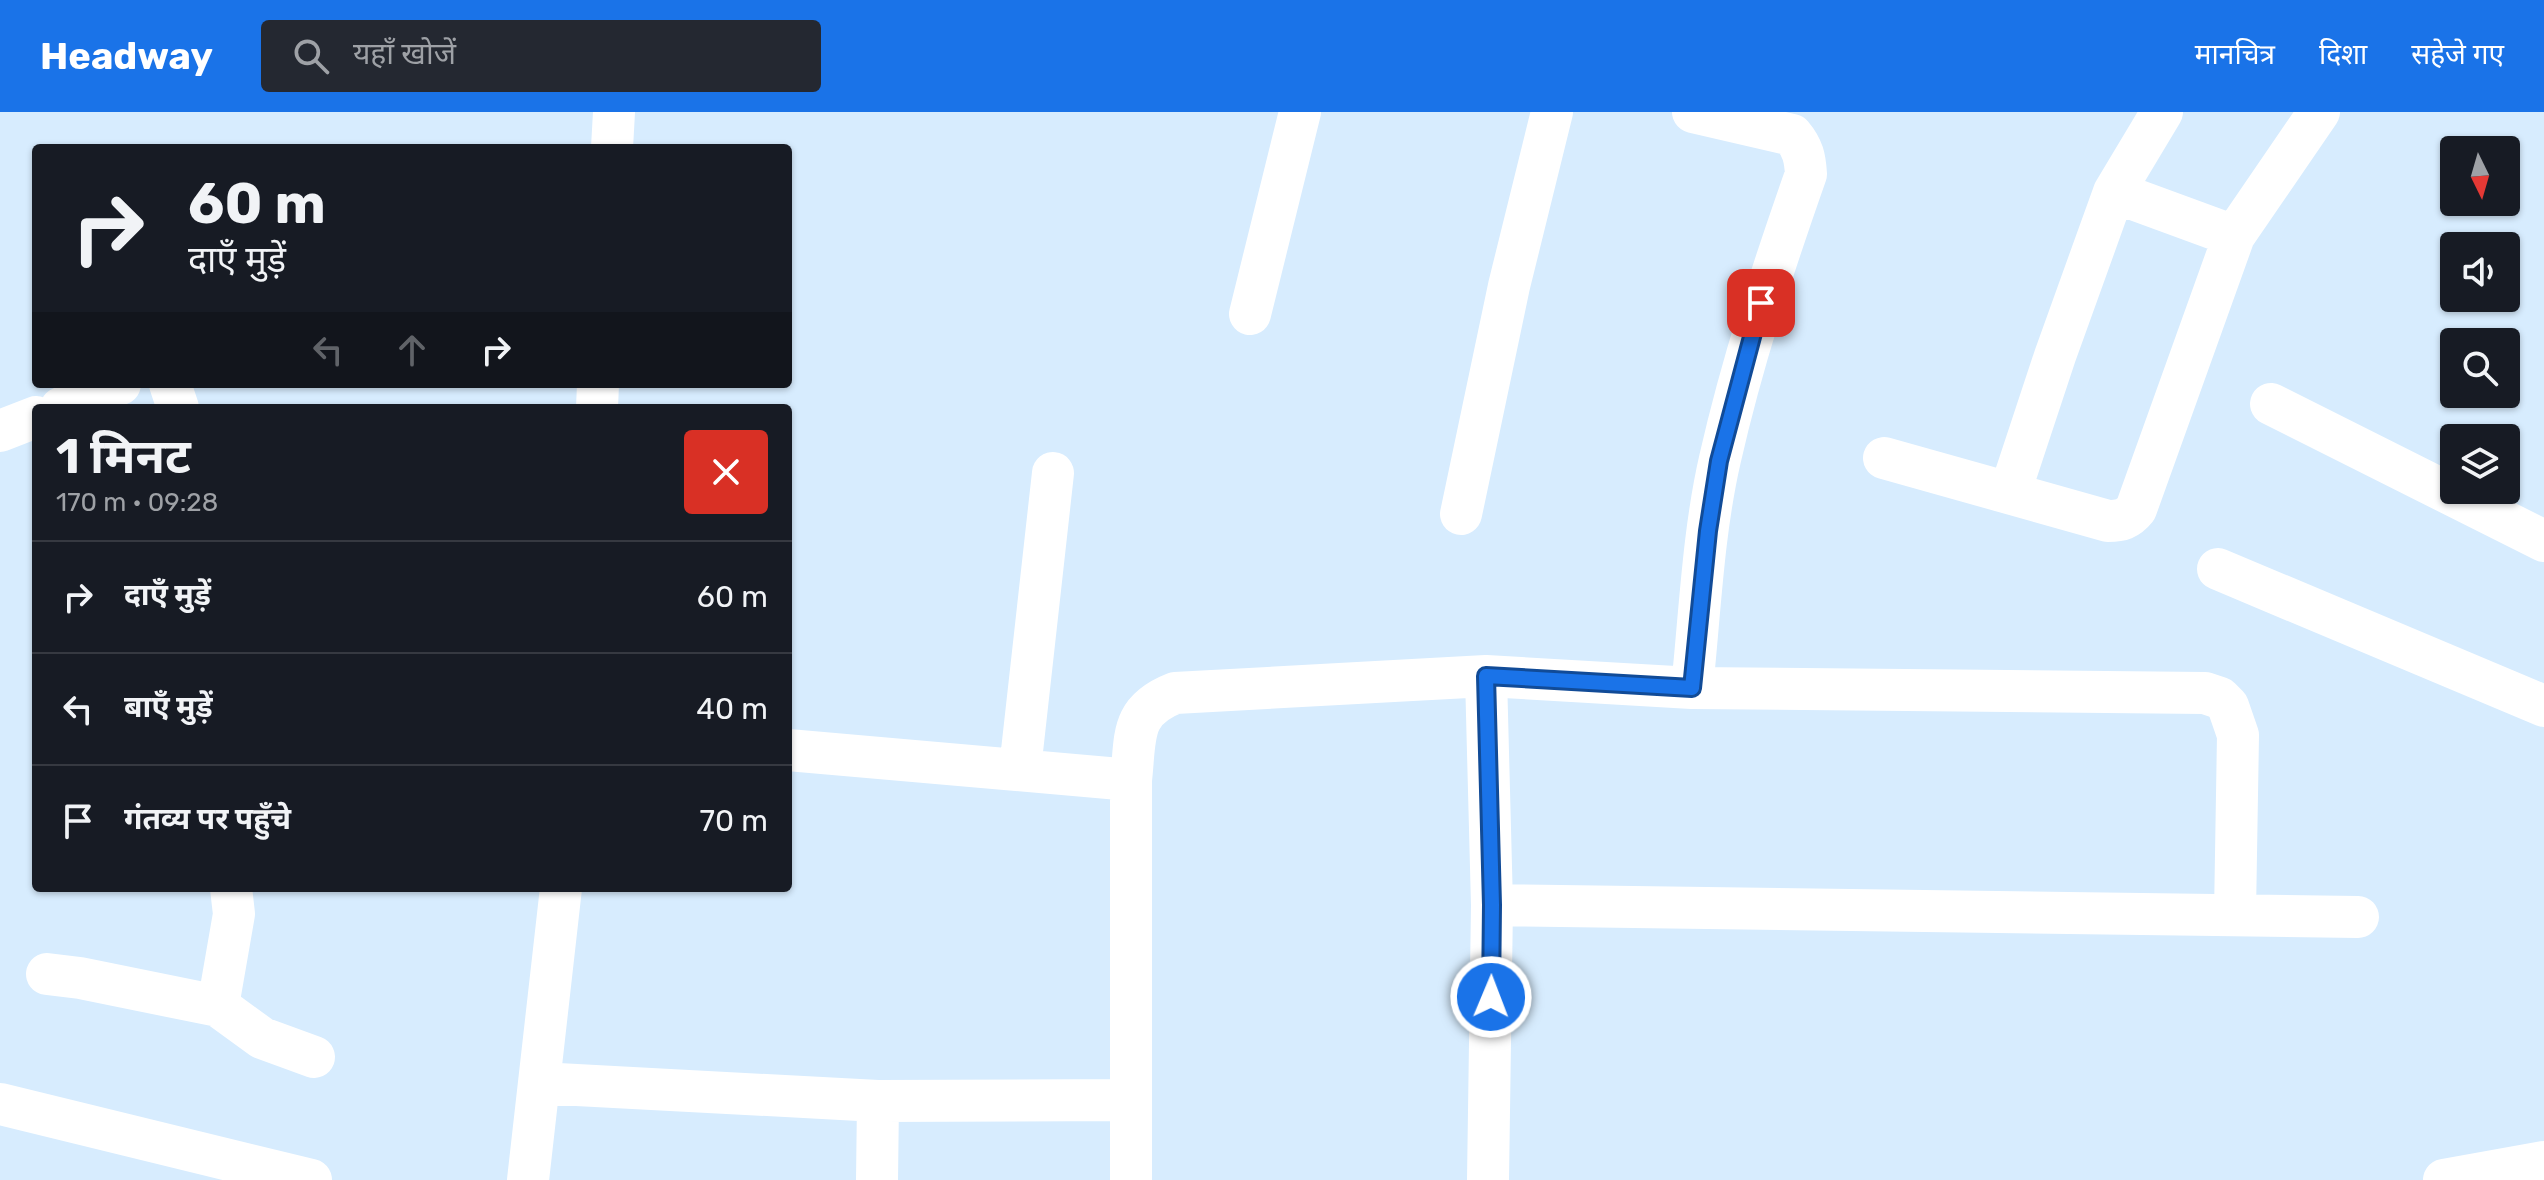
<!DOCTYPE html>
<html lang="hi">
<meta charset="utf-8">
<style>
body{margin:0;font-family:Rubik,"Noto Sans Devanagari",sans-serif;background:#242831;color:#f1f3f6;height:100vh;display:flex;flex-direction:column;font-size:30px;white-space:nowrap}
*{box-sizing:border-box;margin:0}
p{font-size:26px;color:#9ea1a6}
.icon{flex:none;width:44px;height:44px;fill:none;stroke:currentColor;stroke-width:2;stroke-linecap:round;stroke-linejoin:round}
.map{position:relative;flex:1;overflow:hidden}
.details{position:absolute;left:32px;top:292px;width:760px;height:488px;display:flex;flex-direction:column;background:#171b24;border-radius:8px;box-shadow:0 2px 6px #0004}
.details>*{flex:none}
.guide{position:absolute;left:32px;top:32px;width:760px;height:244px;border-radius:8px;box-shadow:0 2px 6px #0004;background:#171b24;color:#f1f3f6;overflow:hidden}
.needle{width:52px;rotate:175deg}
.fabs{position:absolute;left:2440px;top:24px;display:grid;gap:16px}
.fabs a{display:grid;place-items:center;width:80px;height:80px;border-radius:8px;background:#171b24;box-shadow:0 2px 6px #0004;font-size:40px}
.pin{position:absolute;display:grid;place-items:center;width:68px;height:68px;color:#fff;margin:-34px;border-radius:16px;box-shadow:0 4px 12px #0006}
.me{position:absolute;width:88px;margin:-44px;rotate:1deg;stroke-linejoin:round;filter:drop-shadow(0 0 6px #0008)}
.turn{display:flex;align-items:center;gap:28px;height:168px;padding:0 24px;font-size:36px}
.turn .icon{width:104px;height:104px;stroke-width:2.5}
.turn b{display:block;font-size:56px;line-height:68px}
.lanes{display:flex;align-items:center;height:76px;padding:0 24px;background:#0003;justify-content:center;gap:40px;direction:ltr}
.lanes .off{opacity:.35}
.round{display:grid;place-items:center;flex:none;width:84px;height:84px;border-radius:8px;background:#242831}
.summary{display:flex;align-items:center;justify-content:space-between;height:136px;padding:0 24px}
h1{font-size:48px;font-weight:700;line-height:60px}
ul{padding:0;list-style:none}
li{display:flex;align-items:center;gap:24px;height:112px;padding:0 24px;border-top:2px solid #363941}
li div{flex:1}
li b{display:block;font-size:30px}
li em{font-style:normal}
header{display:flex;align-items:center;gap:48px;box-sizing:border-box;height:112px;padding:0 40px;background:#1a73e8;color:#fff}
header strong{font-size:38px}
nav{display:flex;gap:44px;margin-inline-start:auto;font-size:28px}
.search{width:560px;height:72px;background:#242831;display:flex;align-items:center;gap:20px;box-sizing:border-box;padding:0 28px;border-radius:8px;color:#9ea1a6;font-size:30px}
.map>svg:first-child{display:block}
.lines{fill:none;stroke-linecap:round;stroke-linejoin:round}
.minor{stroke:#fff;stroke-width:42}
.route-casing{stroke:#114b97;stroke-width:20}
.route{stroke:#1a73e8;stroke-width:14}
</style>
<header>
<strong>Headway</strong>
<div class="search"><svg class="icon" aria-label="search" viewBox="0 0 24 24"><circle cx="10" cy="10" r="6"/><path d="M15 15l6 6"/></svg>यहाँ खोजें</div>
<nav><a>मानचित्र</a><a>दिशा</a><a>सहेजे गए</a></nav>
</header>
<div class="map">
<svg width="2544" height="1068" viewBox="0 0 2544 1068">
<rect width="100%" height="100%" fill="#d7ecfe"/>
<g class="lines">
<path class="minor" d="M612,36L614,0
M2114,80L2234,124
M1250,202L1300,0
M170,272L178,296
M2271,292L2544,429
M61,296L120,272
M597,296L598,272
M0,319L36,305
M1884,346L2108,409C2121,409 2128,407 2136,397L2234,124L2319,0
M2010,380L2055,244L2114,80L2162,0
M1461,402L1509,174L1552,0
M2218,457L2544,594
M1486,564L1492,793L1488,1068
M1692,576C1700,500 1703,421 1720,347C1742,250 1773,156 1806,62C1805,46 1803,36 1792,23L1693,0
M788,638L1131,668
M1020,657L1053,361
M1492,793L2358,805
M47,862L80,866L218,894L262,926L314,945
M218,894L234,802L231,776
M539,971L878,989L1131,988
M0,992L311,1068
M528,1068L561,776
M877,1068L878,989
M1131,1068V668C1136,625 1129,599 1175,581L1486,564L1692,576L2205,581L2220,586L2228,594L2238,623L2235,802
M2444,1068L2544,1050"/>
</g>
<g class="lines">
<g class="route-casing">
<path id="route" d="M1491,885L1492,793L1486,564L1692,576L1708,419L1719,349L1761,191"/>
</g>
<use href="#route" class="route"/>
</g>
</svg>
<div class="fabs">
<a><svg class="needle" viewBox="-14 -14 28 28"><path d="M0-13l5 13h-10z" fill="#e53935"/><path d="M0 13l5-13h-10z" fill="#9ea1a6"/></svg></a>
<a><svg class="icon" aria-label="sound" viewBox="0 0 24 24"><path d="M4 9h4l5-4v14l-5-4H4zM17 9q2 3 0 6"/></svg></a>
<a><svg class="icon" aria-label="search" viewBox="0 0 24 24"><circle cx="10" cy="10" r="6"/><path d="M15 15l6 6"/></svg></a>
<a><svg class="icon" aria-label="layers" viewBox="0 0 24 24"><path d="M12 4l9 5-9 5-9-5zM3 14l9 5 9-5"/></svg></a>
</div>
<div class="pin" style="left:1761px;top:191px;background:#d93025"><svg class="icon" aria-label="arrive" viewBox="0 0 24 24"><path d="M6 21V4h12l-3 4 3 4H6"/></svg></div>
<svg class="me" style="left:1491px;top:885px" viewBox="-20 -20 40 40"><circle r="17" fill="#1a73e8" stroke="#fff" stroke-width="3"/><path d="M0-11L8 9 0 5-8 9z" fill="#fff"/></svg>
<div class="guide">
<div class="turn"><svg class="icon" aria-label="right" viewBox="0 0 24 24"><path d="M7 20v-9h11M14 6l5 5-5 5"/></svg><div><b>60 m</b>दाएँ मुड़ें</div></div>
<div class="lanes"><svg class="icon off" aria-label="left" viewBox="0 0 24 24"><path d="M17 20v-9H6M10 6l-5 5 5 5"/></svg><svg class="icon off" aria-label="ahead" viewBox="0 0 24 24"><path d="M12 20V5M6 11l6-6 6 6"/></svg><svg class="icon" aria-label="right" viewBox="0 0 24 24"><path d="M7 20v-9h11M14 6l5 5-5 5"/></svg></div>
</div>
<section class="details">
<div class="summary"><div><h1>1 मिनट</h1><p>170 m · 09:28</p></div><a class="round" style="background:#d93025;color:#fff"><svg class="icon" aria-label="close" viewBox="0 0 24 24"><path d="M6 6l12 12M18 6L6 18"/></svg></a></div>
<ul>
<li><svg class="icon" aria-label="right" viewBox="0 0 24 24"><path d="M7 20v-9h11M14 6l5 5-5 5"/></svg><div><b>दाएँ मुड़ें</b></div><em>60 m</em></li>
<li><svg class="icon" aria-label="left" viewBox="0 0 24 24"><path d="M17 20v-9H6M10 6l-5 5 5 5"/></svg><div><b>बाएँ मुड़ें</b></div><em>40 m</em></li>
<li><svg class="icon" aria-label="arrive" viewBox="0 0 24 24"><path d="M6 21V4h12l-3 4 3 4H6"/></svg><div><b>गंतव्य पर पहुँचे</b></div><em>70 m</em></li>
</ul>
</section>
</div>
